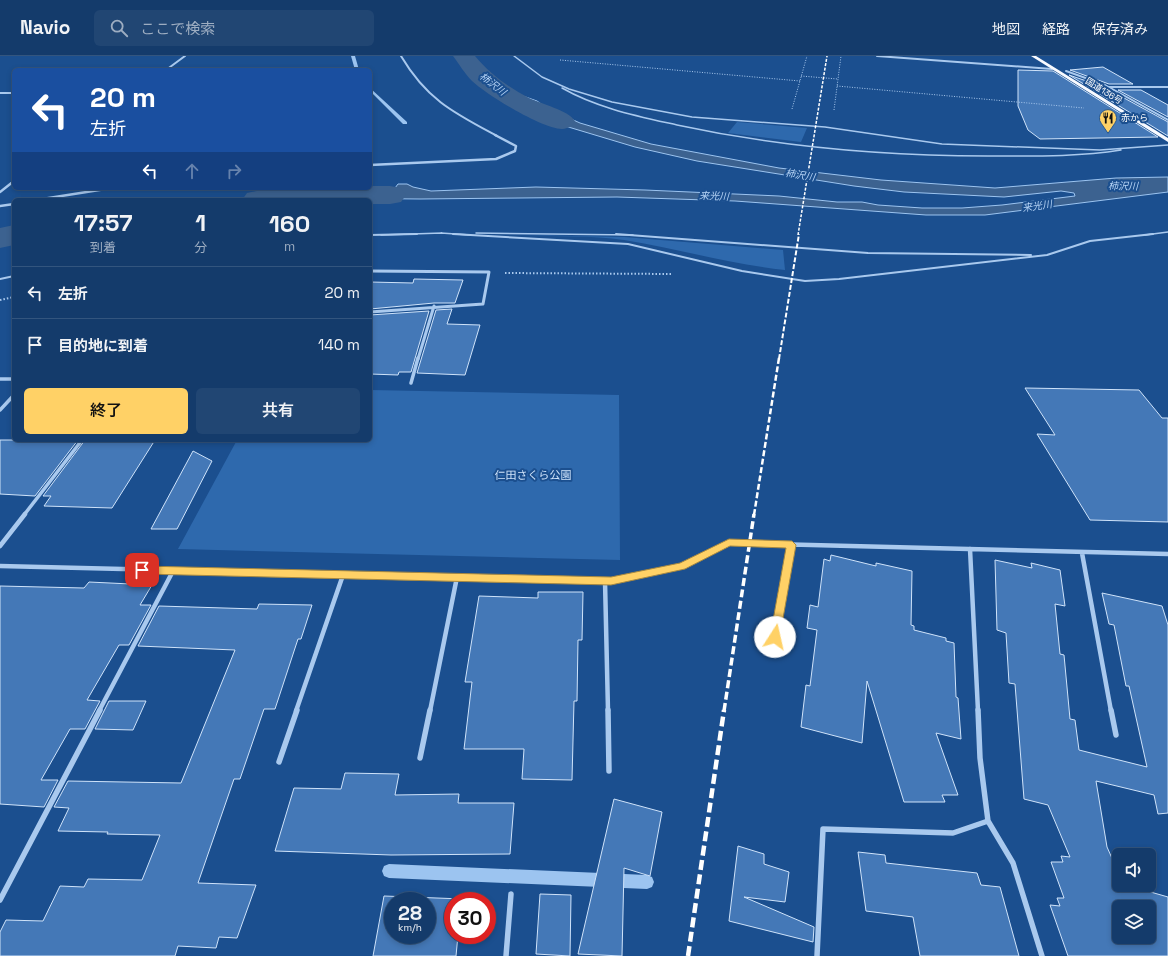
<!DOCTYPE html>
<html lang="ja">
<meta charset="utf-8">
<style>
body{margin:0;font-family:"Space Grotesk","Noto Sans JP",sans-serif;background:#214673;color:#f1f3f6;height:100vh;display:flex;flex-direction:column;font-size:15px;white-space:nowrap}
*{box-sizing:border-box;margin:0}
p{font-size:13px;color:#9dadc1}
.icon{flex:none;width:22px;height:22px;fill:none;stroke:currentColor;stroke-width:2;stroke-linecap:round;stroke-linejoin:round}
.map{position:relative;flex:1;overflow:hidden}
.drawer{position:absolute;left:12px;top:142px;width:360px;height:244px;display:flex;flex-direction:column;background:#143b6b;border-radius:6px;box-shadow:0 2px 6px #0003,0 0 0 1px #33557e}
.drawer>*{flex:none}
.top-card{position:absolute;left:12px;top:12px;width:360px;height:122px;border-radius:6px;box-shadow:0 2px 6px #0003,0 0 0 1px #33557e;background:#1a4fa0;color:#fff;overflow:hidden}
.buttons{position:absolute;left:1112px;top:792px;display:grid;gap:8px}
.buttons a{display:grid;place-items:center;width:44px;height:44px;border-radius:6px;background:#143b6b;box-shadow:0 2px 6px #0003,0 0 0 1px #33557e;font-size:20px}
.speed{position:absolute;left:384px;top:836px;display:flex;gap:8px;font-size:20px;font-weight:700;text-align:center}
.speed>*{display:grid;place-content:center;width:52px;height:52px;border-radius:50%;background:#143b6b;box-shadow:0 2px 6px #0003,0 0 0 1px #33557e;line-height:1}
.speed small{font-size:10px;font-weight:400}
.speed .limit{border:6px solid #d22;background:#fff;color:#111}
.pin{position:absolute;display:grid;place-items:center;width:34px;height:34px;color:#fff;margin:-17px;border-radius:8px;box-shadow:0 2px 6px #0006}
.me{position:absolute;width:44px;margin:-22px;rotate:10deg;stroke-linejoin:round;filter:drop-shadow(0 0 3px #0008)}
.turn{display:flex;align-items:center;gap:14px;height:84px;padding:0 12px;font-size:18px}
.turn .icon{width:52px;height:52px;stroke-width:2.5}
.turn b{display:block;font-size:28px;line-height:34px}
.lanes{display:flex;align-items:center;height:38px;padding:0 12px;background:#0003;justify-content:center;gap:20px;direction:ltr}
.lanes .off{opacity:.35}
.eta{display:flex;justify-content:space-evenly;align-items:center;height:68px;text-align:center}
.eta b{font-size:24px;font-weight:600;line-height:28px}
.cta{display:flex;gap:8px;margin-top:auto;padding:8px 12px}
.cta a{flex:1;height:46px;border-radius:6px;background:#ffd166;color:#111;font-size:16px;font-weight:600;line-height:46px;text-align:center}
.cta a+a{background:#214673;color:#f1f3f6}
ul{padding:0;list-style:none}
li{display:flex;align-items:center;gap:12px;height:52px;padding:0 12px;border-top:1px solid #33557e}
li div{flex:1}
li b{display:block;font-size:15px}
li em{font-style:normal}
header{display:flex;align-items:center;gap:24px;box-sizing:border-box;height:56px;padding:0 20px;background:#143b6b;border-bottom:1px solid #33557e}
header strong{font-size:19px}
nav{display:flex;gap:22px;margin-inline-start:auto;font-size:14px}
.search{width:280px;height:36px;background:#214673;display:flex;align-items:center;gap:10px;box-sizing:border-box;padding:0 14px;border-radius:6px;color:#9dadc1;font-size:15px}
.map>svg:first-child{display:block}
.green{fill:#2e69ad}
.water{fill:#3c6290;stroke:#9cc4f0}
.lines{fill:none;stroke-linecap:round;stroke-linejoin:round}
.stream{fill:#9cc4f0;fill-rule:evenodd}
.river{fill:#3c6290;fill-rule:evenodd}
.building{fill:#4478b7;stroke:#cfe3fa;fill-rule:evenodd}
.path-far1{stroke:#a9c9ee;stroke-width:1;stroke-dasharray:1 1.5;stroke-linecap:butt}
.path{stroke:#a9c9ee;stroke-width:2;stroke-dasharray:1.5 2;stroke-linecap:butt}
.service-far1{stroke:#a9c9ee;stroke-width:1.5}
.service{stroke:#a9c9ee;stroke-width:2}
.minor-far5{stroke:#a9c9ee;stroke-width:2}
.minor-far4{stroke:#a9c9ee;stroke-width:2.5}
.minor-far3{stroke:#a9c9ee;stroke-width:3}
.minor-far2{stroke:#a9c9ee;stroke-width:3.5}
.minor-far1{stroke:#a9c9ee;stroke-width:4.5}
.minor{stroke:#a9c9ee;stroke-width:5.5}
.trunk{fill:#f8faff;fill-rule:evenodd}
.rail-far4{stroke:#fff;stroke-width:1.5;stroke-dasharray:3 1.5;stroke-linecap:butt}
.rail-far3{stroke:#fff;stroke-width:2;stroke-dasharray:5 2;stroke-linecap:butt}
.rail-far2{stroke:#fff;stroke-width:2.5;stroke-dasharray:6 2.5;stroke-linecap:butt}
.rail-far1{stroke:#fff;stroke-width:3.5;stroke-dasharray:8 3.5;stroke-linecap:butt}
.rail{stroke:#fff;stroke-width:4.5;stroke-dasharray:10 4.5;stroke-linecap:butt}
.route{fill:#ffd166;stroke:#a68842}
.labels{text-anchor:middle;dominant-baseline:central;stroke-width:4;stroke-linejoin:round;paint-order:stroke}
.far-street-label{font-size:9px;fill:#fff;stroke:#1b4f8f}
.far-poi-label{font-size:9px;fill:#fff;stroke:#1b4f8f;text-anchor:start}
.far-water-label{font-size:10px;font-style:italic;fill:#b5d3f5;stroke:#1b4f8f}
.park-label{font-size:11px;fill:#cfe3fa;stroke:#1b4f8f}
</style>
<header>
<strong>Navio</strong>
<div class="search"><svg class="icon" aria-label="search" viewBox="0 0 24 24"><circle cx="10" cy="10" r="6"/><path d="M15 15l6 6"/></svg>ここで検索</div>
<nav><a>地図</a><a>経路</a><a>保存済み</a></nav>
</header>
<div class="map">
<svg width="1168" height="900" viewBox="0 0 1168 900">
<rect width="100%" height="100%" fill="#1b4f8f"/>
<path class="green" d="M737,66L807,72L801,86L728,77Z
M524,179L624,181L783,194L785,214C731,208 678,193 624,184C592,179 557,181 524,179Z
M370,334L619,339L620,504L178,493L237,384H370Z"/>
<path class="water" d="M503,33L537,45L547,52L580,67L651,88L779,112L881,124L995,132L1116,122L1168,121V136L985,159H926L735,145L617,141L420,143L316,142L317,137L387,136L395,132L398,128H407L413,131L431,135L536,131L645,134L779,140L837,146H862L878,149L922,152H962L1002,149L1075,140L1074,137L1061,135L1004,141L904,136L854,130L697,105L635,91L565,70L528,56L491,35Z"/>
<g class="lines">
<path class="stream" d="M351,0H355L359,14H355Z
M370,32L407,66V68H403L370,35Z
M389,808L647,819L652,821L654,826L652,831L647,833L389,822L384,820L382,815L384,810Z"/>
<path class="river" d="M453,0H475C490,18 508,31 529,42C541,48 568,54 575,65L571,71C569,71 565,73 562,73C542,73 487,39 472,25C465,18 459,8 453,0Z
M370,130H390L401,132L406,139L401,146L390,148H370V144H242L247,137C286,128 330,132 370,132Z
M14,169V189L0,192V172Z"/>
</g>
<path class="building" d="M1103,11L1133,28H1109L1070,14Z
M1018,14L1053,15L1158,81L1040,83L1028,74L1018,50Z
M1069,19L1104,31L1168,66V80Z
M1118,34H1141L1168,49V61Z
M414,223L463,224L455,247H434L370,253V226L413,227Z
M452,253L447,268L480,269L465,319L417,317L436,254Z
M429,255L411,316H399L398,319L370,318V259Z
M1025,332L1139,334L1162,362H1168V466L1090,464L1037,378L1055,379Z
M0,384H78L35,440L0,438Z
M85,384H155L112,452L44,450L51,440H43Z
M193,395L212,405L177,473H151Z
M831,499L876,510V507L912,515L911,569L914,570V574L946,582V585L954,587L956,641L958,642L961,683L936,677L958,739H942L945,746H904L867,625L862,687L801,671L806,629L810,630L817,574L807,572L810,549L818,551L824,503L830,505Z
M995,504L1032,512L1031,507L1060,514L1065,550L1055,548L1060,598L1064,599L1070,663L1075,664L1079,694L1147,711L1129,630H1126L1114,569L1109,568L1102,537L1162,550L1168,569V757L1158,758L1154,739L1096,725L1107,791L1119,818V829H1126L1168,841V900H1068L1050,849L1060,850L1057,842H1064L1051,806H1063L1061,800L1070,801L1048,749L1024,743L1015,628L1009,627L1006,577L997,574ZM1119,851H1149V881H1119Z
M89,526L152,529L140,549H151L129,589H119L87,644L100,645L85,673H70L41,724H58L44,751L0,748V530L84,532Z
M538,536H583L582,584H578L577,645H574L572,724L522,723L524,693H464L472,626H465L479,540L538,542Z
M259,548L312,549L301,583H298L275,653H264L240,723H234L198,827L256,829L237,882L219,881L216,892L178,890L175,900H0V876L6,864L43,865L60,830L84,831L88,823L142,824L160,779L107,778L108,776L58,775L69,752L54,751L68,725L181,727L235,594L138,590L159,550L257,553Z
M109,645H146L133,674L95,673Z
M345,717L399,718L395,739L459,738L458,747H514L510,798L391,799L275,795L294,732L341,733Z
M614,743L662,756L650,820L624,812L622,900L578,898Z
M738,790L764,798V808L789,816L785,846L744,841L814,871L813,886L729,865Z
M858,796L885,799L886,807L977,817L981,829L1000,831L1019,900H920L913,861L866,855Z
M540,838L571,839L570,900L536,898Z
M384,840L463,843L462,845H453V879H458L456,900H373ZM393,845H427V879H393Z"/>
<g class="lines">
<path class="path-far1" d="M560,4L800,25
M801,20L838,23
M837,30L1084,52
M792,53L807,0
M834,54L841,0"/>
<path class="path" d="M505,217L672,218
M0,244L14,241"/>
<path class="service-far1" d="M514,0L542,21L569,33L612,46L692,61L825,71L942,88L1100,94L1168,89
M562,32C597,52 637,60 677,69C779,91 884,100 988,100C1033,100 1077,101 1121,94
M441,177L470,179
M476,177L633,179
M381,179L442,177
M1145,179L1168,176"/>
<path class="service" d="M453,178L628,188L742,215L805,225L839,223L1047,199L1090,185L1153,178
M616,178L868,197L1031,199
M370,179L417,178
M0,223L14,220"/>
<path class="minor-far5" d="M401,0C427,44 454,57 497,80
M877,0L1052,13
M166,14L185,0
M1066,15L1105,29L1168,64
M1109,31H1168
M0,37H14"/>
<path class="minor-far4" d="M370,109L496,103L515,95L516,90L495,79
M0,136L14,125
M36,144L112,132
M0,150L14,148"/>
<path class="minor-far3" d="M370,215L489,216L483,248L370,256
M418,303L434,250"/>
<path class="minor-far2" d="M0,323H14
M411,327L418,302
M0,354L14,339
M24,459L82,384"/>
<path class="minor-far1" d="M0,490L25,458
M970,493L978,655
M1082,497L1111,655
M0,510L611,525L682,511L729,487L1168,498
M605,525L608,655
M773,597L792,489
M99,655L173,515
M296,655L343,519
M430,655L457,521"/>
<path class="minor" d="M608,654L609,715
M1111,654L1116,679
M420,702L430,654
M279,706L297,654
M988,765L1013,807L1042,900
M0,844L100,654
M506,900L511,838
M817,900L823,773L953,777L988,765L980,702L978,654"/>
<path class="trunk" d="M1031,0H1036L1168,82V86Z"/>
<path class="rail-far4" d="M798,179L827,0"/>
<path class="rail-far3" d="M779,303L799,178"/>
<path class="rail-far2" d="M754,459L779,302"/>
<path class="rail-far1" d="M724,655L754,458"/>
<path class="rail" d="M688,900L724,654"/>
</g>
<path class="route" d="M729,483L792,485L796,489L779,585H772L770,581L786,492L730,490L685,513L611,529L142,518L137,514L142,510L611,521L680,507Z"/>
<defs>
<g id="restaurant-pin" transform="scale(0.9)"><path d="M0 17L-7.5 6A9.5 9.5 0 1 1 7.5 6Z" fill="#ffd166" stroke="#1b4f8f"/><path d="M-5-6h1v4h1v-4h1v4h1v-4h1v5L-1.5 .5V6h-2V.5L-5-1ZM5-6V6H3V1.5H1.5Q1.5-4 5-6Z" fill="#111"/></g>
</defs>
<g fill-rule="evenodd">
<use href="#restaurant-pin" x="1108" y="62"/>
</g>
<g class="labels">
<g class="far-street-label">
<text transform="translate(1104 35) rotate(32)">国道136号</text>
</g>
<g class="far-poi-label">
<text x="1121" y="62">赤から</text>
</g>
<g class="far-water-label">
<text transform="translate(493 28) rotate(38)">柿沢川</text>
<text transform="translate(800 119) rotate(9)">柿沢川</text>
<text transform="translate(1123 130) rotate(1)">柿沢川</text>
<text transform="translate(714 140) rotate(2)">来光川</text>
<text transform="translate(1037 150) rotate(-8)">来光川</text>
</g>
<g class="park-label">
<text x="533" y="419">仁田さくら公園</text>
</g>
</g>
</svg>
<div class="buttons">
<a><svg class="icon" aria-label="sound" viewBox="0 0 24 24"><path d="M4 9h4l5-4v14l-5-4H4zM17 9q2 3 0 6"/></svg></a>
<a><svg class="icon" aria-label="layers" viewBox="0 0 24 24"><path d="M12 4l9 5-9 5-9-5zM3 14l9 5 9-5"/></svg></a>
</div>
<div class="speed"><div>28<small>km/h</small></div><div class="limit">30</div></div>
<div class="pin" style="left:142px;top:514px;background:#d93025"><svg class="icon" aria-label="arrive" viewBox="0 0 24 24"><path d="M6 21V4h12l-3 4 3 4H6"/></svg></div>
<svg class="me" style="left:775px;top:581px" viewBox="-20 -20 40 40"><circle r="19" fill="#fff"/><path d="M0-13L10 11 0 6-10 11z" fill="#ffd166"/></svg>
<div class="top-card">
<div class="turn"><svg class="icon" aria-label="left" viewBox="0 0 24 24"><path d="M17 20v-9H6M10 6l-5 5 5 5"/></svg><div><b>20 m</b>左折</div></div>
<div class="lanes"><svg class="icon" aria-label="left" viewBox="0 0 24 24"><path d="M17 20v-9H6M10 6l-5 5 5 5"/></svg><svg class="icon off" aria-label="ahead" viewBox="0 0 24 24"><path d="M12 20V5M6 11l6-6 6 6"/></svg><svg class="icon off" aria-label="right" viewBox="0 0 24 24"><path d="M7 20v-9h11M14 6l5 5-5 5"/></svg></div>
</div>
<section class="drawer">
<div class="eta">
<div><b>17:57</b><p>到着</p></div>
<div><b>1</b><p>分</p></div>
<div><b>160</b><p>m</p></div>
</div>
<ul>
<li><svg class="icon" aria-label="left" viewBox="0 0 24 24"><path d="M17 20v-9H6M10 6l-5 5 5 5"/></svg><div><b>左折</b></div><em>20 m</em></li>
<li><svg class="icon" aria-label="arrive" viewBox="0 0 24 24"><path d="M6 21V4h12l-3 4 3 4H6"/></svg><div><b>目的地に到着</b></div><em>140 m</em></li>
</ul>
<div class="cta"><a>終了</a><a>共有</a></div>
</section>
</div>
